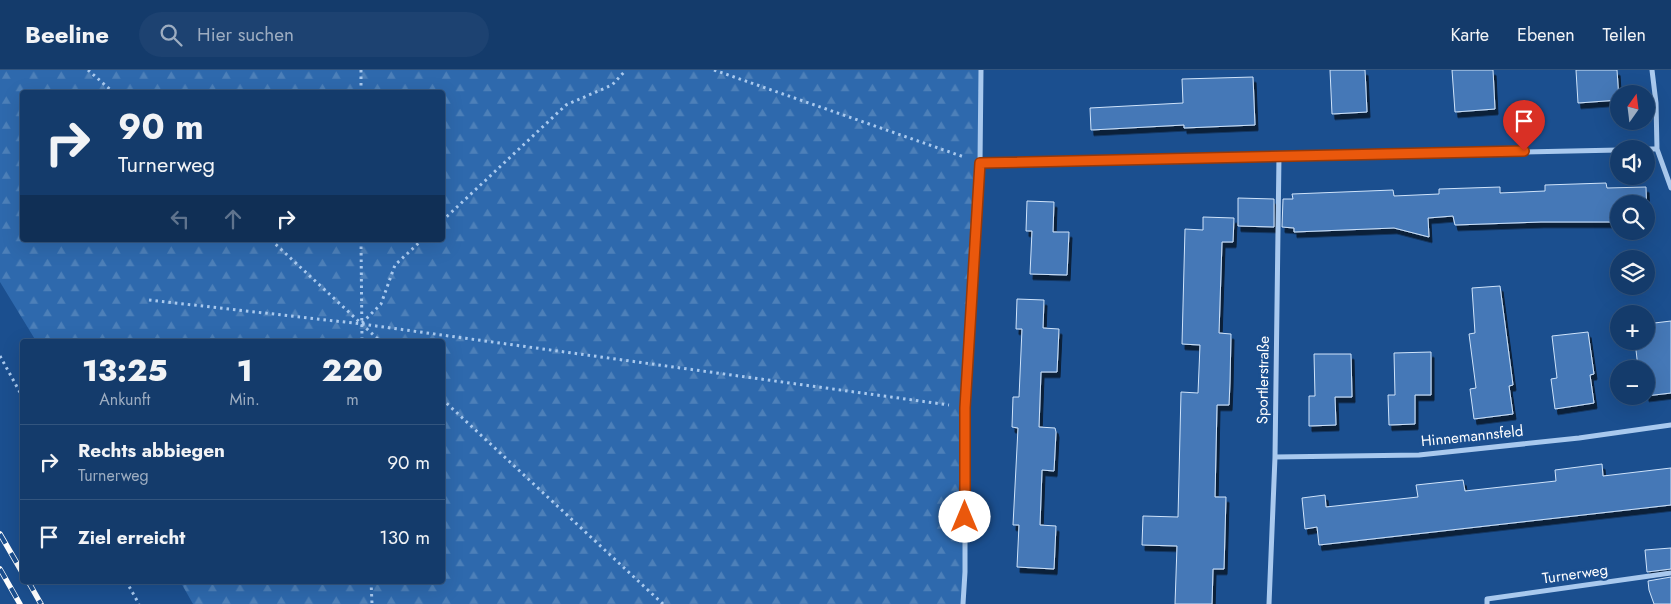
<!DOCTYPE html>
<html lang="de">
<meta charset="utf-8">
<style>
body{margin:0;font-family:Jost,sans-serif;background:#1d4271;color:#f1f3f6;height:100vh;display:flex;flex-direction:column;font-size:19px;white-space:nowrap}
*{box-sizing:border-box;margin:0}
p{font-size:16px;color:#9dadc1}
.icon{flex:none;width:28px;height:28px;fill:none;stroke:currentColor;stroke-width:2;stroke-linecap:round;stroke-linejoin:round}
.map{position:relative;flex:1;overflow:hidden}
.sheet{position:absolute;left:20px;top:269px;width:425px;height:245px;display:flex;flex-direction:column;background:#143b6b;border-radius:5px;box-shadow:0 5px 20px #0002,0 0 0 1px #33557e}
.sheet>*{flex:none}
.top-card{position:absolute;left:20px;top:20px;width:425px;height:152px;border-radius:5px;box-shadow:0 5px 20px #0002,0 0 0 1px #33557e;background:#143b6b;color:#f1f3f6;overflow:hidden}
.needle{width:32px;rotate:14deg}
.controls{position:absolute;left:1610px;top:15px;display:grid;gap:10px}
.controls a{display:grid;place-items:center;width:45px;height:45px;border-radius:50%;background:#143b6b;box-shadow:0 5px 20px #0002,0 0 0 1px #33557e;font-size:25px}
.pin{position:absolute;display:grid;place-items:center;width:42px;height:42px;color:#fff;margin:-51px -21px;border-radius:50% 50% 50% 0;rotate:-45deg;box-shadow:0 0 5px #0007}
.pin .icon{rotate:45deg}
.me{position:absolute;width:55px;margin:-28px;rotate:0deg;stroke-linejoin:round;filter:drop-shadow(0 0 4px #0008)}
.turn{display:flex;align-items:center;gap:18px;height:105px;padding:0 15px;font-size:22px}
.turn .icon{width:65px;height:65px;stroke-width:2.5}
.turn b{display:block;font-size:35px;line-height:42px}
.lanes{display:flex;align-items:center;height:48px;padding:0 15px;background:#0003;justify-content:center;gap:25px;direction:ltr}
.lanes .off{opacity:.35}
.eta{display:flex;justify-content:space-evenly;align-items:center;height:85px;text-align:center}
.eta b{font-size:30px;font-weight:800;line-height:35px}
ul{padding:0;list-style:none}
li{display:flex;align-items:center;gap:15px;height:75px;padding:0 15px;border-top:1px solid #33557e}
li div{flex:1}
li b{display:block;font-size:19px}
li em{font-style:normal}
header{display:flex;align-items:center;gap:30px;box-sizing:border-box;height:70px;padding:0 25px;background:#143b6b;border-bottom:1px solid #33557e}
header strong{font-size:24px}
nav{display:flex;gap:28px;margin-inline-start:auto;font-size:18px}
.search{width:350px;height:45px;background:#1d4271;display:flex;align-items:center;gap:12px;box-sizing:border-box;padding:0 18px;border-radius:28px;color:#9dadc1;font-size:19px}
.map>svg:first-child{display:block}
.forest{fill:url(#forest-firs);fill-rule:evenodd}
.building{fill:#4478b7;stroke:#cfe3fa;filter:url(#shadow)}
.lines{fill:none;stroke-linecap:round;stroke-linejoin:round}
.path{stroke:#a9c9ee;stroke-width:3;stroke-dasharray:2.5 4;stroke-linecap:butt}
.street{stroke:#a9c9ee;stroke-width:5}
.rail-casing{stroke:#fff;stroke-width:5.5}
.rail{stroke:#1b4f8f;stroke-width:4;stroke-dasharray:11;stroke-linecap:butt}
.route-casing{stroke:#983908;stroke-width:12}
.route{stroke:#ea580c;stroke-width:9}
.labels{text-anchor:middle;dominant-baseline:central;stroke-width:5;stroke-linejoin:round;paint-order:stroke}
.street-label{font-size:15px;fill:#fff;stroke:#1b4f8f}
</style>
<header>
<strong>Beeline</strong>
<div class="search"><svg class="icon" aria-label="search" viewBox="0 0 24 24"><circle cx="10" cy="10" r="6"/><path d="M15 15l6 6"/></svg>Hier suchen</div>
<nav><a>Karte</a><a>Ebenen</a><a>Teilen</a></nav>
</header>
<div class="map">
<svg width="1671" height="534" viewBox="0 0 1671 534">
<defs>
<pattern id="forest-firs" width="22" height="20" patternUnits="userSpaceOnUse" patternTransform="scale(1.25)"><rect width="22" height="20" fill="#2e69ad"/><path d="M5 1l3.5 6h-7zM16 11l3.5 6h-7z" fill="#4d80b9"/></pattern>
<filter id="shadow"><feDropShadow dx="3" dy="5.5" stdDeviation="0" flood-color="#0009"/></filter>
</defs>
<rect width="100%" height="100%" fill="#1b4f8f"/>
<path class="forest" d="M0,0H981L980,93L965,338L963,534H193L180,511H442V271H36L0,212ZM22,22H442V170H22Z"/>
<path class="building" d="M1330,0H1365L1367,42L1332,44Z
M1452,0H1493L1495,39L1455,42Z
M1576,0H1617L1619,30L1578,33Z
M1253,7L1255,55L1184,58V55L1091,60L1090,38L1183,33L1182,9Z
M1606,113L1607,118L1646,117L1647,151L1646,134H1619V152H1541L1455,155L1453,146L1428,148L1429,167L1394,158L1294,162V158L1282,157L1283,129H1293L1292,124L1393,120L1394,126L1439,124V119L1500,117V123L1545,121V115Z
M1238,128L1274,129V157L1238,156Z
M1027,131L1054,132L1053,162H1069L1067,205L1030,204L1032,161H1026Z
M1203,147L1234,148L1233,172H1222L1219,263L1231,264L1230,312L1229,335H1217L1215,427H1226L1224,499H1213L1212,534H1175L1177,476L1142,475L1143,446L1178,447L1181,322L1198,323L1200,275L1182,274L1185,159L1203,160Z
M1500,216L1513,315L1509,316L1513,344L1474,349L1470,319L1476,318L1469,264L1475,263L1472,218Z
M1017,229L1044,230L1043,258L1059,259L1057,302H1041L1039,357L1055,358L1056,362L1054,401L1042,400L1040,455L1056,456L1054,499L1017,497L1019,455H1013L1018,358L1012,357L1013,327H1019L1022,259H1016Z
M1671,251V323L1646,326V299H1632L1638,298L1635,271H1646V254Z
M1588,262L1594,304L1590,305L1594,333L1555,339L1551,309L1557,308L1552,266Z
M1431,282V325H1415V354L1389,355L1388,325H1395L1394,283Z
M1314,284H1351L1352,327H1335L1336,355L1309,356V326H1315Z
M1602,394L1603,406L1671,398V435L1319,475L1317,457L1305,459L1302,428L1325,425L1326,437L1418,427L1416,415L1463,410L1465,421L1556,411L1555,400Z
M1671,478V499L1647,502L1645,480Z
M1671,507V534H1654L1649,520L1648,511Z"/>
<g class="lines">
<path class="path" d="M88,0L113,22
M714,0L964,87
M361,22V0
M442,151L566,35L612,15L626,0
M271,170L380,271
M361,170L362,271
M149,230L362,254L949,335
M362,253L381,234L395,195L422,170
M0,286L22,326
M442,329L663,534
M126,511L139,534
M371,511L372,534"/>
<path class="street" d="M1652,0L1656,33L1657,79
M1646,79H1657L1671,118
M980,93L1619,80
M1275,387L1419,385L1579,368L1671,355
M963,534L965,502V338L980,93L981,0
M1269,534L1275,387L1279,86
M1487,534V529L1671,503"/>
<g class="rail-casing">
<path id="rail" d="M0,464L22,502
M0,499L20,534
M28,511L41,534"/>
</g>
<use href="#rail" class="rail"/>
</g>
<g class="lines">
<g class="route-casing">
<path id="route" d="M965,447V338L980,93L1524,81"/>
</g>
<use href="#route" class="route"/>
</g>
<g class="labels">
<g class="street-label">
<text transform="translate(1263 310) rotate(-89)">Sportlerstraße</text>
<text transform="translate(1472 366) rotate(-6)">Hinnemannsfeld</text>
<text transform="translate(1575 504) rotate(-8)">Turnerweg</text>
</g>
</g>
</svg>
<div class="controls">
<a><svg class="needle" viewBox="-14 -14 28 28"><path d="M0-13l5 13h-10z" fill="#e53935"/><path d="M0 13l5-13h-10z" fill="#9dadc1"/></svg></a>
<a><svg class="icon" aria-label="sound" viewBox="0 0 24 24"><path d="M4 9h4l5-4v14l-5-4H4zM17 9q2 3 0 6"/></svg></a>
<a><svg class="icon" aria-label="search" viewBox="0 0 24 24"><circle cx="10" cy="10" r="6"/><path d="M15 15l6 6"/></svg></a>
<a><svg class="icon" aria-label="layers" viewBox="0 0 24 24"><path d="M12 4l9 5-9 5-9-5zM3 14l9 5 9-5"/></svg></a>
<a>+</a>
<a>−</a>
</div>
<div class="pin" style="left:1524px;top:81px;background:#d93025"><svg class="icon" aria-label="arrive" viewBox="0 0 24 24"><path d="M6 21V4h12l-3 4 3 4H6"/></svg></div>
<svg class="me" style="left:965px;top:447px" viewBox="-20 -20 40 40"><circle r="19" fill="#fff"/><path d="M0-13L10 11 0 6-10 11z" fill="#ea580c"/></svg>
<div class="top-card">
<div class="turn"><svg class="icon" aria-label="right" viewBox="0 0 24 24"><path d="M7 20v-9h11M14 6l5 5-5 5"/></svg><div><b>90 m</b>Turnerweg</div></div>
<div class="lanes"><svg class="icon off" aria-label="left" viewBox="0 0 24 24"><path d="M17 20v-9H6M10 6l-5 5 5 5"/></svg><svg class="icon off" aria-label="ahead" viewBox="0 0 24 24"><path d="M12 20V5M6 11l6-6 6 6"/></svg><svg class="icon" aria-label="right" viewBox="0 0 24 24"><path d="M7 20v-9h11M14 6l5 5-5 5"/></svg></div>
</div>
<section class="sheet">
<div class="eta">
<div><b>13:25</b><p>Ankunft</p></div>
<div><b>1</b><p>Min.</p></div>
<div><b>220</b><p>m</p></div>
</div>
<ul>
<li><svg class="icon" aria-label="right" viewBox="0 0 24 24"><path d="M7 20v-9h11M14 6l5 5-5 5"/></svg><div><b>Rechts abbiegen</b><p>Turnerweg</p></div><em>90 m</em></li>
<li><svg class="icon" aria-label="arrive" viewBox="0 0 24 24"><path d="M6 21V4h12l-3 4 3 4H6"/></svg><div><b>Ziel erreicht</b></div><em>130 m</em></li>
</ul>
</section>
</div>
